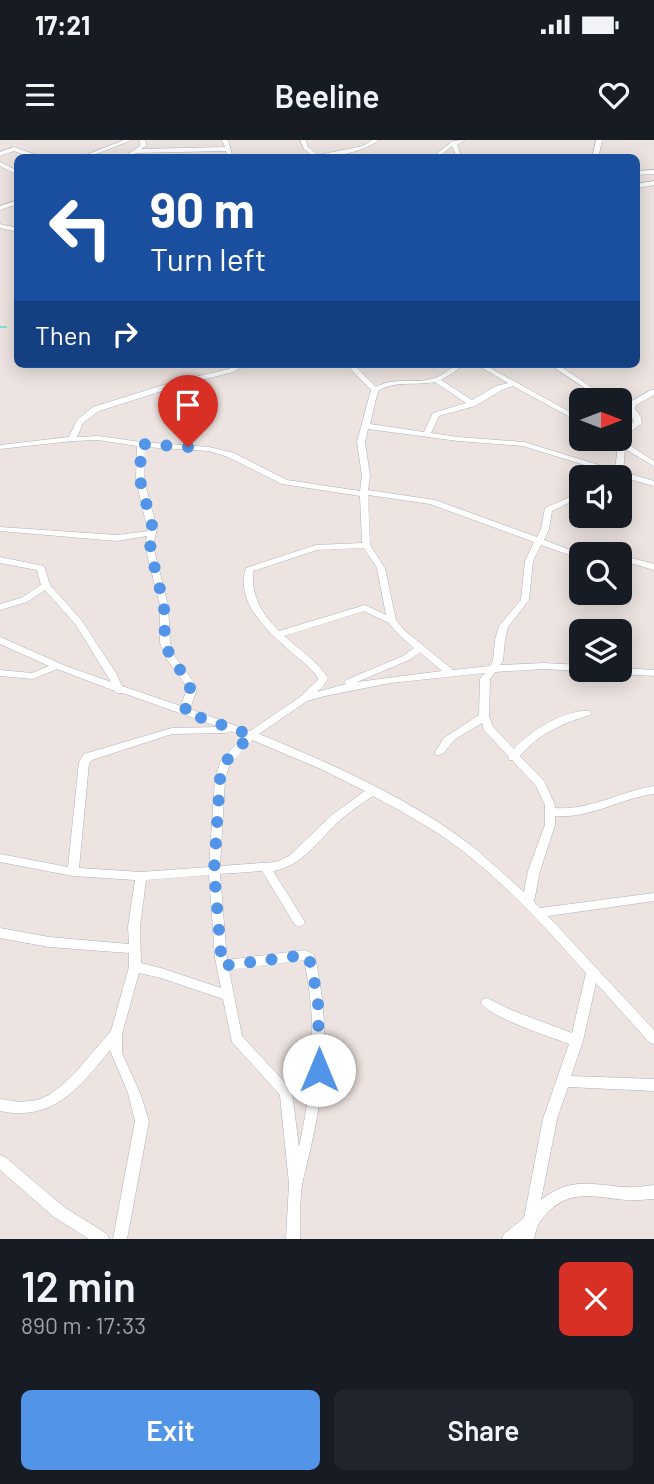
<!DOCTYPE html>
<meta charset="utf-8">
<style>
body{margin:0;font-family:Barlow,sans-serif;background:#20242c;color:#f1f3f6;height:100vh;display:flex;flex-direction:column;font-size:26px;white-space:nowrap}
*{box-sizing:border-box;margin:0}
p{font-size:23px;color:#9ea1a6}
.icon{flex:none;width:38px;height:38px;fill:none;stroke:currentColor;stroke-width:2;stroke-linecap:round;stroke-linejoin:round}
.map{position:relative;height:1099px;overflow:hidden}
.side{display:flex;flex-direction:column;background:#171b24;flex:1}
.side>*{flex:none}
.guide{position:absolute;left:14px;top:14px;width:626px;height:214px;border-radius:10px;box-shadow:0 4px 18px #0003;background:#1a4fa0;color:#fff;overflow:hidden}
.needle{width:46px;rotate:90deg}
.tools{position:absolute;left:569px;top:248px;display:grid;gap:14px}
.tools a{display:grid;place-items:center;width:63px;height:63px;border-radius:10px;background:#171b24;box-shadow:0 4px 18px #0003;font-size:35px}
.pin{position:absolute;display:grid;place-items:center;width:60px;height:60px;color:#fff;margin:-72px -30px;border-radius:50% 50% 50% 0;rotate:-45deg;box-shadow:0 0 7px #0007}
.pin .icon{rotate:45deg}
.me{position:absolute;width:77px;margin:-38px;rotate:0deg;stroke-linejoin:round;filter:drop-shadow(0 0 5px #0008)}
.turn{display:flex;align-items:center;gap:24px;height:147px;padding:0 21px;font-size:32px}
.turn .icon{width:91px;height:91px;stroke-width:2.5}
.turn b{display:block;font-size:49px;line-height:60px}
.then{display:flex;align-items:center;height:66px;padding:0 21px;background:#0003;gap:14px;font-size:26px}
.round{display:grid;place-items:center;flex:none;width:74px;height:74px;border-radius:10px;background:#20242c}
.head{display:flex;align-items:center;justify-content:space-between;height:119px;padding:0 21px}
h1{font-size:42px;font-weight:600;line-height:52px}
.button{display:flex;gap:14px;margin-top:auto;padding:14px 21px}
.button a{flex:1;height:80px;border-radius:10px;background:#5295e8;color:#fff;font-size:28px;font-weight:600;line-height:80px;text-align:center}
.button a+a{background:#20242c;color:#f1f3f6}
.status{display:flex;justify-content:space-between;align-items:center;height:49px;padding:0 35px;background:#171b24;direction:ltr}
.status svg{height:19px;fill:currentColor}
header{display:flex;justify-content:space-between;align-items:center;height:91px;padding:0 21px;background:#171b24;font-size:32px;font-weight:600}
.map>svg:first-child{display:block}
.lines{fill:none;stroke-linecap:round;stroke-linejoin:round}
.stream{stroke:#7fe3e3;stroke-width:2}
.minor-casing{stroke:#adb2b7;stroke-width:1}
.minor{fill:#fff;fill-rule:evenodd}
.route{stroke:#5295e8;stroke-width:12;stroke-dasharray:0 21.6}
</style>
<div class="status"><b>17:21</b><svg viewBox="0 0 49 12"><path d="M0 12V9h3v3zM5 12V6h3v6zM10 12V3h3v9zM15 12V0h3v12zM26 1h20v11H26zM47 4h2v5h-2z"/></svg></div>
<header><svg class="icon" aria-label="menu" viewBox="0 0 24 24"><path d="M4 6h16M4 12h16M4 18h16"/></svg>Beeline<svg class="icon" aria-label="heart" viewBox="0 0 24 24"><path d="M12 20l-8-8c-3-5 5-10 8-4 3-6 11-1 8 4z"/></svg></header>
<div class="map">
<svg width="654" height="1099" viewBox="0 0 654 1099">
<rect width="100%" height="100%" fill="#ede4e1"/>
<g class="lines">
<path class="stream" d="M0,187H6"/>
<g class="minor-casing">
<path id="minor" d="M124,0H132L86,18H78Z
M139,0H145L147,5L141,9L225,7L222,0H228L233,18H228L226,11L136,13L129,18H123L141,5Z
M300,0H306L308,7L318,15L363,6L372,0H379C362,13 329,18 308,18L313,16L304,9Z
M465,0L457,5L462,18H457L452,6L437,18H431L453,1Z
M596,0H602L599,14L601,18H596L593,14Z
M14,7L42,17V18H33L14,11L0,16V12Z
M0,22L18,31V35L0,26Z
M654,30V34L637,35V31Z
M654,41V45L637,48V44Z
M18,60V64L0,70V66Z
M0,84L18,88V92L0,88Z
M239,224H247L233,232L178,246L99,271L83,283L77,297L98,296L141,302L209,307L234,313L287,340L360,351L362,336L357,302L371,250L346,224H353L376,247C395,236 415,245 435,238C446,234 453,224 464,224L453,233L441,240L472,260L496,246L508,243L475,224H483L581,278V283L513,246L502,250L475,266L439,276L431,293L458,297L524,302L615,330L618,305L610,299H620L654,321V326L625,309L623,332L654,341V346L622,337L620,340V338H614V334L523,306L458,301L368,289L365,302L370,336L368,350L435,360L537,397L541,389L545,368L581,352V357L552,371L549,389L544,400L584,415H581V419L541,405L533,421L529,460L508,487L505,500L503,521L500,525L544,523L581,525V530H584L581,531L544,529L495,532L490,539L489,576L493,587L514,609C530,591 565,569 590,571L592,573L590,575C563,583 538,594 520,616L544,641L555,665V668C589,671 621,651 654,646V654C621,658 590,679 555,676V685L540,731L534,762L540,768L654,753V761L548,776L654,890V904L650,903L596,843L583,901L571,936L654,939V951L568,947L557,979L541,1060C570,1036 593,1045 626,1047C635,1048 645,1046 654,1045V1059C645,1059 636,1061 627,1060C597,1058 574,1048 549,1071C539,1081 537,1085 534,1099H502L504,1094L524,1078L543,979L569,904C549,896 493,879 481,863L483,859L487,858L511,870L572,893L586,833C548,790 510,748 464,712C436,690 405,673 373,656C361,664 349,672 338,682C319,700 301,727 273,731L303,779L305,782L303,785L299,787L295,785L262,731L220,734L227,820L305,810L313,814L315,817C333,900 323,960 303,1040C299,1057 301,1081 300,1099H286L289,1044L280,955L232,902L223,859L161,838L139,833L122,894V913L140,953L149,981L127,1099H113L135,981L128,953L110,910C86,939 63,972 22,973C15,974 7,972 0,971V959L20,962L38,960L49,955L62,945L75,933L111,891L129,827V813L49,807L0,798V788L49,797L129,804L128,787L135,740L73,736L0,722V714L68,727L79,622L84,614L172,588L219,587L123,553H117L115,551L57,529L33,539L0,536V530L32,533L49,526L0,504V497L66,526L111,542L76,485L45,450L27,462L0,470V464L21,458L41,445L37,430L0,423V417L44,426L50,445L82,481L116,533L122,546L181,566L187,549L185,544L166,518L160,503V465L145,406L147,396L117,401L0,391V387L117,395L148,391L136,340L137,306L98,300L72,301L0,309V305L69,297L77,280L93,267L173,242L229,229ZM435,242L466,263L433,273L424,292L370,284L378,251C396,240 415,246 435,242ZM145,307L209,311L228,317L282,344L360,356L362,403L316,405L246,428C235,462 267,491 290,511C300,520 311,527 318,538L317,541L300,557L250,591L190,569L197,549L193,541L175,517L170,503L168,465L153,406L157,389L144,340ZM368,355L430,364L534,402L525,421L521,460L499,486L495,500L493,521L490,526L453,530L404,490L396,480L385,428L370,405ZM364,408L377,428L386,475L365,465L279,491C262,474 251,456 253,431L317,410ZM364,471L389,483L398,494L414,508L403,516L346,540L344,542L346,544L317,552L324,545L328,538C317,521 299,509 284,496ZM420,512L442,531L357,542L409,520ZM485,533L480,539L479,575L444,598L435,612L436,615C446,615 444,611 450,605C458,595 471,590 482,583L484,590L508,616L509,620H512L536,646L545,665V685L528,731L524,752C507,737 490,721 472,706C411,659 330,623 259,594L307,561L325,556L390,543ZM231,591L244,596L221,620L215,639L209,727L141,732L79,728L89,623L92,620L172,594L227,593ZM252,600L321,629L365,651L333,674L289,716L276,722L220,726L225,639L230,624ZM209,735L215,818L221,848L161,828L141,823L140,787L146,740ZM304,820C318,885 313,943 299,1007L292,953L291,949L242,896L229,830Z
M549,224H557L612,261H604Z
M651,250H654V255L636,265L635,269L641,277L642,283L623,298H620V293L634,282L631,275L620,269V265L628,268L630,262Z
M620,415L654,424V430L620,420Z
M620,528L654,530V536L601,533L596,530H620Z
M0,1015L5,1017L64,1067L107,1094L109,1099H89L54,1077L0,1030Z"/>
</g>
<use href="#minor" class="minor"/>
</g>
<g class="lines">
<path class="route" d="M188,307L141,304L140,340L153,389L150,409L164,465L165,503L171,518L190,543V559L184,572L251,595L225,622L220,639L214,731L222,826L305,815L309,817L318,859L319,930"/>
</g>
</svg>
<div class="tools">
<a><svg class="needle" viewBox="-14 -14 28 28"><path d="M0-13l5 13h-10z" fill="#e53935"/><path d="M0 13l5-13h-10z" fill="#9ea1a6"/></svg></a>
<a><svg class="icon" aria-label="sound" viewBox="0 0 24 24"><path d="M4 9h4l5-4v14l-5-4H4zM17 9q2 3 0 6"/></svg></a>
<a><svg class="icon" aria-label="search" viewBox="0 0 24 24"><circle cx="10" cy="10" r="6"/><path d="M15 15l6 6"/></svg></a>
<a><svg class="icon" aria-label="layers" viewBox="0 0 24 24"><path d="M12 4l9 5-9 5-9-5zM3 14l9 5 9-5"/></svg></a>
</div>
<div class="pin" style="left:188px;top:307px;background:#d93025"><svg class="icon" aria-label="arrive" viewBox="0 0 24 24"><path d="M6 21V4h12l-3 4 3 4H6"/></svg></div>
<svg class="me" style="left:319px;top:930px" viewBox="-20 -20 40 40"><circle r="19" fill="#fff"/><path d="M0-13L10 11 0 6-10 11z" fill="#5295e8"/></svg>
<div class="guide">
<div class="turn"><svg class="icon" aria-label="left" viewBox="0 0 24 24"><path d="M17 20v-9H6M10 6l-5 5 5 5"/></svg><div><b>90 m</b>Turn left</div></div>
<div class="then">Then<svg class="icon" aria-label="right" viewBox="0 0 24 24"><path d="M7 20v-9h11M14 6l5 5-5 5"/></svg></div>
</div>
</div>
<section class="side">
<div class="head"><div><h1>12 min</h1><p>890 m · 17:33</p></div><a class="round" style="background:#d93025;color:#fff"><svg class="icon" aria-label="close" viewBox="0 0 24 24"><path d="M6 6l12 12M18 6L6 18"/></svg></a></div>
<div class="button"><a>Exit</a><a>Share</a></div>
</section>
